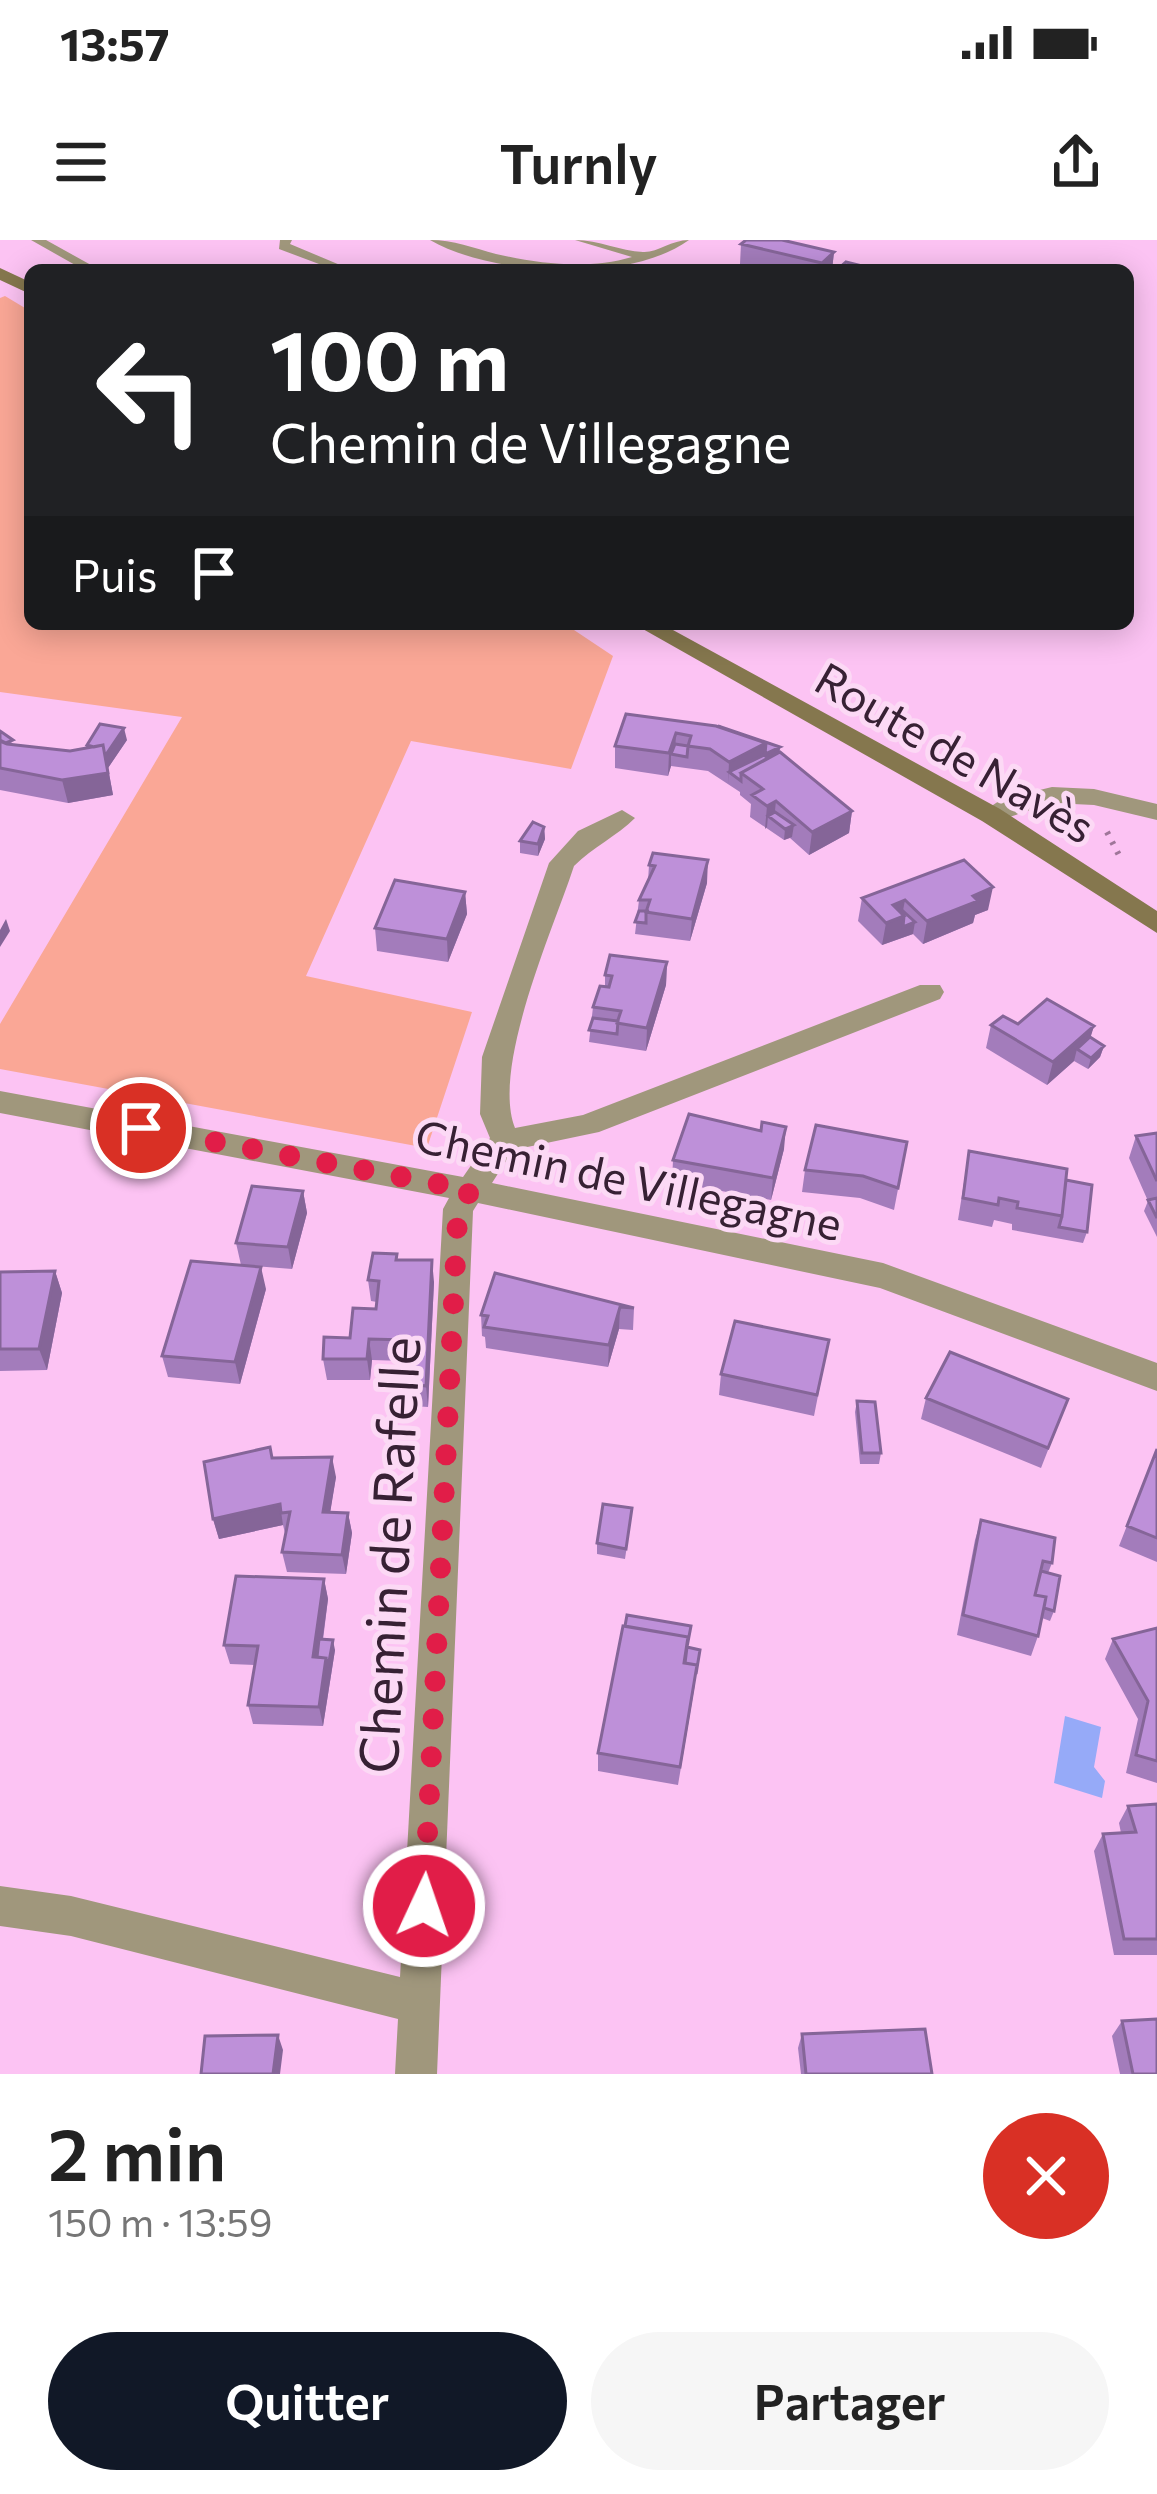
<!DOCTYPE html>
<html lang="fr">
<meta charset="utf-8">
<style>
body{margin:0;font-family:Commissioner,sans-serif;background:#f6f6f6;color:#222;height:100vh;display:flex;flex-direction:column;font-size:45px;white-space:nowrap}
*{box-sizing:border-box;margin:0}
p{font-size:39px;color:#767676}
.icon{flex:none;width:66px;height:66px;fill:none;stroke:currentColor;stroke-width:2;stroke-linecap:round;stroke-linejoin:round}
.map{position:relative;height:1834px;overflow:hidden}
.sheet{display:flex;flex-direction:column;background:#fff;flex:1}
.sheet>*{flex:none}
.hud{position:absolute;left:24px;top:24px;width:1110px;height:366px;border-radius:18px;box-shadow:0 6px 30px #0003;background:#202124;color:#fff;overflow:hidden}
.pin{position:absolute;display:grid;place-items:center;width:102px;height:102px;color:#fff;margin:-51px;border:6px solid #fff;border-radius:50%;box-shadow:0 3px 12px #0007}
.me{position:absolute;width:132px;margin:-66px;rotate:3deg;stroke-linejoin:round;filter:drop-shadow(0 0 9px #0008)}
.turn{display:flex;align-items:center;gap:42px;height:252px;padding:0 48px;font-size:54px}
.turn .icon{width:156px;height:156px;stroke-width:2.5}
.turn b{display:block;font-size:84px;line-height:102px}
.then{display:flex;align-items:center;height:114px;padding:0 48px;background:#0003;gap:24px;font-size:45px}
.round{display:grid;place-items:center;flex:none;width:126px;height:126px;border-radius:63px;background:#f6f6f6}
.overview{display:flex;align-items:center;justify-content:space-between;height:204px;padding:0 48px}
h1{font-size:72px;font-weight:600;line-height:90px}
.primary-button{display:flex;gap:24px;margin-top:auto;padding:24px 48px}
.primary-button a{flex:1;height:138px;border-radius:72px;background:#111827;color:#fff;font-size:48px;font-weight:600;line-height:138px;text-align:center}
.primary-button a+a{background:#f6f6f6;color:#222}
.status{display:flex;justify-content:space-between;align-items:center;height:84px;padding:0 60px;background:#fff;direction:ltr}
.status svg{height:33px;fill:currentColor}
header{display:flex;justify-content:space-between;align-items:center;height:156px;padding:0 48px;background:#fff;font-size:54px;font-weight:600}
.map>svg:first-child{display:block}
.green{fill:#faa796}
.water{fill:#96aaf8}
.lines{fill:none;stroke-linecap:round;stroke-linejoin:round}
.path{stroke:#9f7699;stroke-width:6;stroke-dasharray:3 8;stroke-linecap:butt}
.lane{fill:#a0977c;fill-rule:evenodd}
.street{fill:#a0977c;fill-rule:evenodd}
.secondary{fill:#85774e;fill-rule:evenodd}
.wall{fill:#a37cbb}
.shaded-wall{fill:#856598}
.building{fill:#be90d9;stroke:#856598;stroke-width:3}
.route{stroke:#e11d48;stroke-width:21;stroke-dasharray:0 37.8}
.labels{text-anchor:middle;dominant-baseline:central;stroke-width:10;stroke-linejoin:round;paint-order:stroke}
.street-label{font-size:45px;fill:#372134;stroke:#fcd9f5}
.near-street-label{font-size:54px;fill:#372134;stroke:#fcd9f5}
</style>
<div class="status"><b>13:57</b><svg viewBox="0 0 49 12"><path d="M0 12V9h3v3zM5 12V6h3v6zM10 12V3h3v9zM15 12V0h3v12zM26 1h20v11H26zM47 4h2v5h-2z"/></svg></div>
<header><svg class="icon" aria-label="menu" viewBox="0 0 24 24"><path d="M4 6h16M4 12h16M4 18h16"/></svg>Turnly<svg class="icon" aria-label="share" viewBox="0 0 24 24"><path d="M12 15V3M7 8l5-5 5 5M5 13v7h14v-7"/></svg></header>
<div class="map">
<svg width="1157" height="1834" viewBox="0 0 1157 1834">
<rect width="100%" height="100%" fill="#fcc3f3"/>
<path class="green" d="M5,56L30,71V384H565L613,416L571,529L411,501L306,736L472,772L427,908L0,829V784L182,477L0,452V58Z"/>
<path class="water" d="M1065,1476L1101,1487L1094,1527L1105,1541L1102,1558L1054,1543Z"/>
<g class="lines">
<path class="path" d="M1107,592L1122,621"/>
<path class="lane" d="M31,0H46L100,30H84Z
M280,0H292L290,4L352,30H335L279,9Z
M430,0C453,0 474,8 496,14C540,24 588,30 632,17L575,0C599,0 620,11 643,12C657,13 671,0 689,0C629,44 492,36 430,0Z"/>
<path class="street" d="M1052,547L1094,549L1157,564V580L1094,565L1052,563L991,583L978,575L1002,559Z
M622,570L635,578C617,596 593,607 574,626C553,690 491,827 515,888L583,875L920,745H940L944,752L940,759L599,892L513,910L492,943L883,1023L1157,1123V1151L880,1048L478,963L473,971L437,1834H395L398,1779L71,1696L0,1686V1646L71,1656L400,1737L443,969L449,958L0,873V851L463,937L490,898L480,874L482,817L549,623L578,591Z"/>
<path class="secondary" d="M0,28L30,42V54L0,40Z
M634,384H662L1000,569L1157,671V693L982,581Z"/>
</g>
<path class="wall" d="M741,4L834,12L832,30H763L740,24Z
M626,474L780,507L779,513L852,571L849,593L809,615L790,598L784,600L750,577L751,564L740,555V552L708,531L671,526L668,536L615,528V506Z
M0,491L14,505L70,511L87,508V505L127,500L108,528L113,555L68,563L0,550Z
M544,587L545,599L538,616L520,613V601Z
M653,613L707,643L690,701L635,694L639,660L648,641L649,625Z
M964,620L988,670L975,675L973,683L923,704L913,694L882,705L858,681L862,658Z
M465,652L467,674L448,722L377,711L375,688Z
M667,722L666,745L646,811L589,802L593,767L605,747V735Z
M1017,783L1094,786L1090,797L1104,806L1100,817L1088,829L1074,821L1047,845L986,808L991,785Z
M1157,893V997L1144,971L1148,961L1129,918L1136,896Z
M907,902L894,970L860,958L802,952L805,930Z
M784,909L771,960L672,942L673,920Z
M969,911L1066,940L1087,992L1083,1003L1012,990V984L994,980L992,987L958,980Z
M303,951L307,973L292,1029L241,1025L236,1003Z
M397,1020L434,1042L428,1167L413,1166L411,1148H407L405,1121L372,1120L370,1140H327L323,1119L350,1098L376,1069L377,1062L371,1061L368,1040Z
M55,1031L62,1053L47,1130L0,1131V1032Z
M495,1033L634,1068L633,1090L619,1089L608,1127L486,1108L485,1097L482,1096L481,1075Z
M266,1049L240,1144L168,1137L162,1116Z
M829,1100L814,1176L719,1155L721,1134Z
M926,1158L1068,1159L1041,1228L921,1179Z
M857,1161L881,1213L879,1224H860L855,1172Z
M1157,1209V1322L1119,1306Z
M273,1217L288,1218L336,1237L330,1272L348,1273L352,1293L346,1334L287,1332L282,1312L285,1293L283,1285L219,1299L213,1279Z
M631,1278L625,1319L597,1314V1303Z
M981,1280L1052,1323L1048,1333L1054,1371L1050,1381L1042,1378L1038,1396L1031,1416L957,1395L975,1300Z
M324,1339L328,1359L323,1400L335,1410L323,1486L253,1484L248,1465L255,1425L230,1424L224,1405Z
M1157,1388V1543L1126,1533L1138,1479L1105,1419L1113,1399Z
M688,1407L695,1444L678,1545L598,1531V1513Z
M1157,1564V1715H1114L1094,1611L1103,1594L1121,1593L1119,1583L1128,1566Z
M1122,1781L1157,1834H1120L1112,1796Z
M802,1794L932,1834H801L798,1808Z"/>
<path class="shaded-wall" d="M834,12L832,30H821L822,23Z
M124,488L127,500L108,528L113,555L68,563L62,540Z
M676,493L675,515L671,514V526L668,536L669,513Z
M766,503L780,507L779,519L741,533L729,532L728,544L729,522Z
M776,561L774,580L768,576L767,587L765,589L767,566Z
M852,571L849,593L809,615L812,592Z
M794,585L792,597L784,600L785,589Z
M544,587L545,599L538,616V604Z
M708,620L707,643L690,701L692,679Z
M993,647L988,670L975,675L973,683L923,704L927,681L973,656Z
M465,652L467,674L448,722L447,699Z
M905,660L902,676L915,682L913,694L882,705L886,683L893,665Z
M6,679L10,691L0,707V690Z
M667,722L666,745L646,811L647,788Z
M1094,786L1087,809H1077L1074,821L1047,845L1053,822Z
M1104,806L1100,817L1088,829L1091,818Z
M786,887L784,909L771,960L773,938Z
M303,951L307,973L292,1029L288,1007Z
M432,1020L434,1042L428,1167L426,1146Z
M261,1027L266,1049L240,1144L235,1122Z
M55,1031L62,1053L47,1130L39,1109Z
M620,1067L619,1089L608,1127L609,1105Z
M369,1099L372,1120L370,1140L367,1119Z
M332,1217L336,1237L327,1292L323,1272Z
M280,1264L283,1285L219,1299L213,1279Z
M348,1273L352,1293L346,1334L342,1315Z
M324,1339L328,1359L319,1426L313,1417Z
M333,1400L335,1410L323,1486L319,1467L326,1418Z
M278,1795L283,1810L280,1834H273Z"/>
<path class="building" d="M746,0H782L834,12L822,23L741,4Z
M846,22L878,30H837Z
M626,474L716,486L766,503L729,522L710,509L688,506L691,496L676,493L669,513L615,506Z
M100,484L124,488L105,516L103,505L94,507L87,505Z
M718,486L780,507L765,514L766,503Z
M0,491L13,500L6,503L0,500Z
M0,501L7,504L70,511L103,505L108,533L62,540L0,528Z
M675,504L688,506L687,517L671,514Z
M780,512L852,571L812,592L776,561L767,566L752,555L763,549L741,533Z
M764,515L768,518L741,533V541L729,532Z
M775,572L794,585L785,589L768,576Z
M533,582L544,587L538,604L520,601Z
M653,613L708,620L692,679L646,672L650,660H639L655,626L649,625Z
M964,620L993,647L973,656L978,661L927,681L905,660L893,665L904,676L886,683L862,658Z
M395,640L465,652L447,699L375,688Z
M639,671H649L646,672V683L635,682Z
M903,671L915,682L903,687L904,676L901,672Z
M610,715L667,722L647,788L617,783L621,771L593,767L600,746L609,747L612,736L605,735Z
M1047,759L1094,786L1053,822L991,785L1003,776L1018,784Z
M593,778L618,781L617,794L589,790Z
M1090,797L1104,806L1091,818L1077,809Z
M689,874L761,891L762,882L786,887L773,938L673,920Z
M816,885L907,902L898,948L863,936L805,930Z
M1157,893V941L1136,896Z
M969,911L1067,929L1062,976L1017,968L1018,962L999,958L998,965L963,958Z
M1066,940L1092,945L1087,992L1059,987L1062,976Z
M252,946L303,951L288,1007L236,1003Z
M1157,958V978L1148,960Z
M373,1013L397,1014L396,1020H432L426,1146L410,1144L411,1127H404L407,1100L369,1099L367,1119H323L324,1097L350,1098L353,1068L376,1069L379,1041L368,1040Z
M191,1021L261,1027L235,1122L162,1116Z
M55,1031L39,1109H0V1032Z
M495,1033L634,1068L620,1067L609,1105L484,1087L488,1076L481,1075Z
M735,1081L829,1100L817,1155L721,1134Z
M950,1112L1068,1159L1048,1208L926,1158Z
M857,1161L875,1162L881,1213H862Z
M270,1207L272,1218L332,1217L323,1272L348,1273L342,1315L282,1312L290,1272L281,1273L280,1264L213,1279L204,1222Z
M1157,1209V1298L1127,1286Z
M603,1264L632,1268L626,1309L597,1303Z
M981,1280L1055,1298L1052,1323L1043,1321L1035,1355L1046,1357L1038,1396L963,1375Z
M1041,1331L1060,1336L1054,1371L1044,1368L1046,1357L1035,1355Z
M236,1336L324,1339L313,1417L326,1418L319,1467L248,1465L258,1406L224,1405Z
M627,1375L691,1386L687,1407L688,1397L625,1386Z
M623,1386L688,1397L684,1423L697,1425L680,1527L598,1513Z
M1157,1388V1521L1136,1515L1148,1461L1113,1399Z
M319,1399L333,1400L328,1427L326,1418L317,1417Z
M687,1407L700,1410L696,1434L697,1425L685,1423Z
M1157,1564V1699H1124L1103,1594L1136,1592L1128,1566Z
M1157,1779V1834H1133L1122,1781Z
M925,1789L932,1834H806L802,1794Z
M278,1795L273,1834H201L205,1796Z"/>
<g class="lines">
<path class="route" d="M141,888L471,950L458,969L424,1666"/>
</g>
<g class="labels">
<g class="street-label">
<text transform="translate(956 511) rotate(30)">Route de Navès</text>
<text transform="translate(629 938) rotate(12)">Chemin de Villegagne</text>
</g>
<g class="near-street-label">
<text transform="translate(387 1315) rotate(-87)">Chemin de Rafelle</text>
</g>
</g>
</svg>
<div class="pin" style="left:141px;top:888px;background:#d93025"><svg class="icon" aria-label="arrive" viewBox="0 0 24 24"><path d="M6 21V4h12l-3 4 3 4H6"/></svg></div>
<svg class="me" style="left:424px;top:1666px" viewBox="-20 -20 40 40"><circle r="17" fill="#e11d48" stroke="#fff" stroke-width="3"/><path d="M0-11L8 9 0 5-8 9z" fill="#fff"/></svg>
<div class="hud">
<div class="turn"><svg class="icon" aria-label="left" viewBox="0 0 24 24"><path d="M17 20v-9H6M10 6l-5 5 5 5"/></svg><div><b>100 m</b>Chemin de Villegagne</div></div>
<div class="then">Puis<svg class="icon" aria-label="arrive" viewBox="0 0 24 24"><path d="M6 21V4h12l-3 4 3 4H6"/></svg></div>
</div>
</div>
<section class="sheet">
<div class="overview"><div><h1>2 min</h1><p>150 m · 13:59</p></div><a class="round" style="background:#d93025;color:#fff"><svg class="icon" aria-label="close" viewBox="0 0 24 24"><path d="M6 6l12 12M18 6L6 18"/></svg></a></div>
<div class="primary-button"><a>Quitter</a><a>Partager</a></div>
</section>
